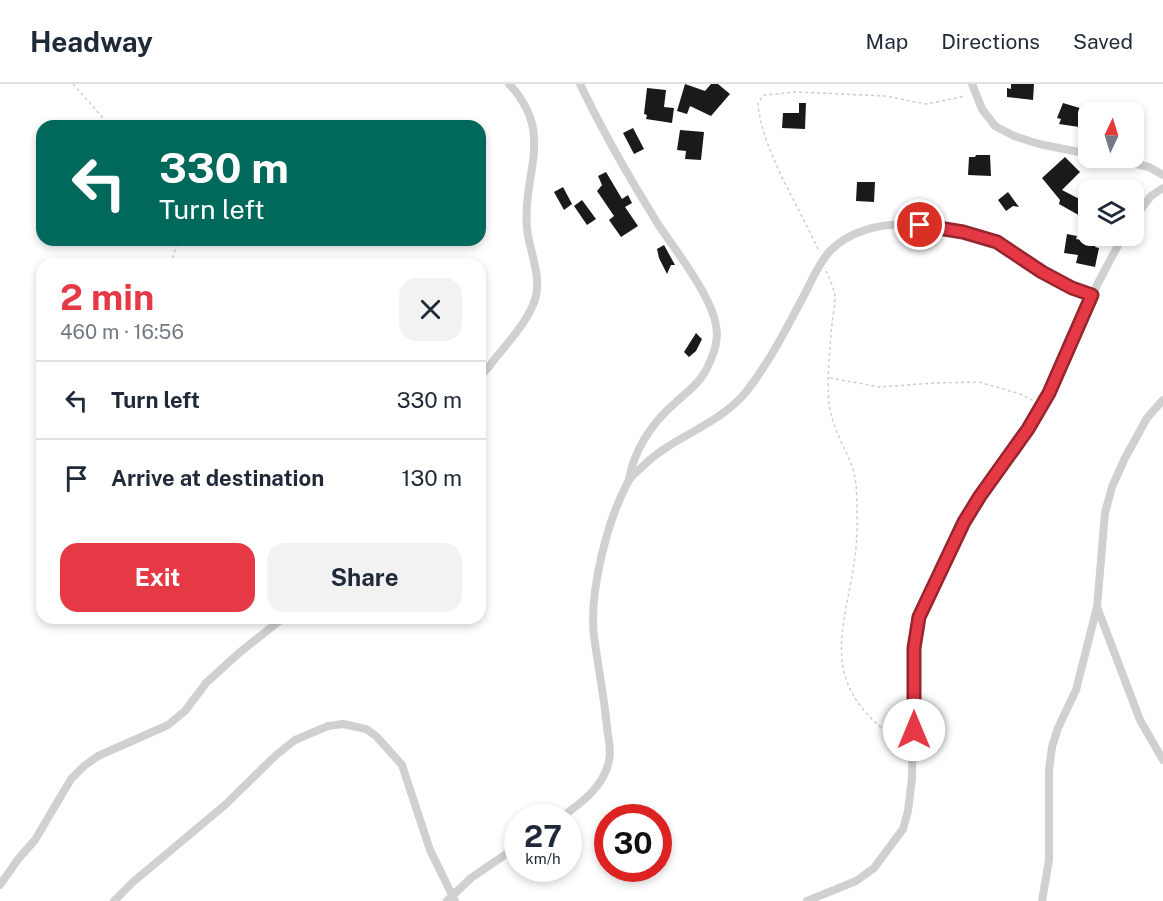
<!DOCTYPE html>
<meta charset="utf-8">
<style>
body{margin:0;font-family:"Public Sans",sans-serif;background:#f2f2f3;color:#1f2937;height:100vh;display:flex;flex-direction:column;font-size:22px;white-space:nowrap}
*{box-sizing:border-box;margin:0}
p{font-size:20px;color:#747a83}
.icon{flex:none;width:33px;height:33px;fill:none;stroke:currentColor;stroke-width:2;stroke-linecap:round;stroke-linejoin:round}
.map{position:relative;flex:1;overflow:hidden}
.sheet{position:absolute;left:36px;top:174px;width:450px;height:366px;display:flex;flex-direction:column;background:#fff;border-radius:18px;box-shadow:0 3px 9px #0003}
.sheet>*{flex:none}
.guide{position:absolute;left:36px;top:36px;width:450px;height:126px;border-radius:18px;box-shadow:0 3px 9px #0003;background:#00695c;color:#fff;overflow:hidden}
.needle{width:39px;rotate:4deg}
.buttons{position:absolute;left:1078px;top:18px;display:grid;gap:12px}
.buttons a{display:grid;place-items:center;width:66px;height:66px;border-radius:12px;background:#fff;box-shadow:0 3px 9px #0003;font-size:30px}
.speed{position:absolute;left:504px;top:720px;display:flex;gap:12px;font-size:30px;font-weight:700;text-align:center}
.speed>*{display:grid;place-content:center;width:78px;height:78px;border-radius:50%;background:#fff;box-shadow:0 3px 9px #0003;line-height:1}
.speed small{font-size:15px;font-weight:400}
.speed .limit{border:9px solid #d22;background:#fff;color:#111}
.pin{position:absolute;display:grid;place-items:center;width:51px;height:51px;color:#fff;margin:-26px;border:3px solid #fff;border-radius:50%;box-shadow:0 2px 6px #0007}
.me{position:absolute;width:66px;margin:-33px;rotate:0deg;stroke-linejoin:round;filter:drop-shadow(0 0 4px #0008)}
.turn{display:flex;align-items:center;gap:21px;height:126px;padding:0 24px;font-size:27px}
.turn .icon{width:78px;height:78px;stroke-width:2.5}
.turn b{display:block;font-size:42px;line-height:51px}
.round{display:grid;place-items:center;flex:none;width:63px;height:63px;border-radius:18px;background:#f2f2f3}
.overview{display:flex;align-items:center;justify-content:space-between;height:102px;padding:0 24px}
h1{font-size:36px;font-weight:700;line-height:45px;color:#e63946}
.action{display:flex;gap:12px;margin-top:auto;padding:12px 24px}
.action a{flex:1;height:69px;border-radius:18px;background:#e63946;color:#fff;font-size:24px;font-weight:700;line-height:69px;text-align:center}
.action a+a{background:#f2f2f3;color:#1f2937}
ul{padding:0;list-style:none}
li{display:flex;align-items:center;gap:18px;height:78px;padding:0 24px;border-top:2px solid #e0e1e3}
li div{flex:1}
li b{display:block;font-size:22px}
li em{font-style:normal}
header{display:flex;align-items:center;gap:36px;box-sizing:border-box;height:84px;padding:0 30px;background:#fff;border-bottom:2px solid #e0e1e3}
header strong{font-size:28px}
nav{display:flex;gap:33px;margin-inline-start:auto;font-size:21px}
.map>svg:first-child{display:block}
.building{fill:#1a1a1a}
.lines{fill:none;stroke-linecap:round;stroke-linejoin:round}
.path{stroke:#cdcdcd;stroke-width:1.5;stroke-dasharray:3 3;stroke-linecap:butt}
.minor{stroke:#d0d0d0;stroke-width:8}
.route-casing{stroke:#96252e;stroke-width:15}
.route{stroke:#e63946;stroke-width:10}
</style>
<header>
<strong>Headway</strong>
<nav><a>Map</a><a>Directions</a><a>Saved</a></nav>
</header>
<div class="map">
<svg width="1163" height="817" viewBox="0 0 1163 817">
<rect width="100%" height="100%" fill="#fff"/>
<path class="building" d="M685,0L705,7L711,0H718L730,10L711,32L690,22L687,30L677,27Z
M1011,0H1034L1033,16L1007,13V4L1011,5Z
M647,4L666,6L664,23L674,24L672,39L646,35L647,31L644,30Z
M799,19H806L805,45L782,44L783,29H799Z
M1063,19L1083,25L1082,28L1086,29L1079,43L1059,40L1061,35L1057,34Z
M633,44L644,65L634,70L623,49Z
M680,46L704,48L701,76L685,75L686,67L677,66Z
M976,71H990L991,92L968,91L969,73H975Z
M1065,73L1080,88L1062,106L1089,120L1082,133L1059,120L1060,116L1042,94Z
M606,88L622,115L628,111L632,119L625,123L638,142L621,153L609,136L614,132L597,107L602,101L598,92Z
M857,98H875L874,118L856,117Z
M563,103L572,120L564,126L554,108Z
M1008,108L1019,123L1013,122L1006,127L998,116Z
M582,116L596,135L587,141L574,122Z
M1067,150L1077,152L1076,155L1096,159L1095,163L1099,164L1095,183L1076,179L1078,171L1064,169Z
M664,161L675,181H671L667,190L659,174L657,165Z
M696,249L702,255L696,267L689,273L684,268Z"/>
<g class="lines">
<path class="path" d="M73,0L110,42
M818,165C799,123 761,64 758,19L764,11L796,8L885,12L926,20L966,12
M171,180L178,156
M826,187C829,194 834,204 835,212C835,221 833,231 832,240C830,262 825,310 831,330C835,349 847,367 853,385C857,399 857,417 857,431C861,527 797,590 903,660
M830,294L880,303L934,299L979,298L1020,310L1034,317"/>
<path class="minor" d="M580,0C603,48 630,95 658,140C675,166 712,212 716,242C719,256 714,269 708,282C702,297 687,308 675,319C651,340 635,364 629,395
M972,0L982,25L995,42L1014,52L1039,60L1089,70
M1111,74L1149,83L1163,91
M1134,134L1151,112L1163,104
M480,292L487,285C502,265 523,244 533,221C544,195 530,171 527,145C522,88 556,50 509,0
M1097,523L1140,636L1163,676
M560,734C580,720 604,703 609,677C612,666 608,654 607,643C604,613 598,582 594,552C589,508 607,437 628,398C631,393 636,388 641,384C672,352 717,343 746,308C768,280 784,249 801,217C810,201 817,181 830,167C869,127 949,138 995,158C1011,164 1026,177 1040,187C1055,197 1074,206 1092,211
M0,801L19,774L35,756L71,695L84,682L98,672L168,641L185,627L206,599L239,569L283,534
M114,817L133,798L225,721L275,672L295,656L328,642L343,640L366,645L376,652L402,681L430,766L455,817
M447,817L471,794L518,762
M807,817L856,797L874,784L903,745L908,727L912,694L914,564L919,533L964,438L979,412L1028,345L1049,309L1098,199L1123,152
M1042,817L1049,776V686L1052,663L1058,644L1076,606L1097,523L1105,429L1112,403L1125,374L1147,334L1163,316"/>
</g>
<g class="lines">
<g class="route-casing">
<path id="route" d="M914,646V564L919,533L964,438L980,412L1028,345L1049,309L1092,211L1072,204L1042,188L997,158L963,148L920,141"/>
</g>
<use href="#route" class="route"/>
</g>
</svg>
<div class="buttons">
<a><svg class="needle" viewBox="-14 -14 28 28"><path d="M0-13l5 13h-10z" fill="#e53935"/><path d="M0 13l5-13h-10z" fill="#747a83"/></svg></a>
<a><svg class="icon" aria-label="layers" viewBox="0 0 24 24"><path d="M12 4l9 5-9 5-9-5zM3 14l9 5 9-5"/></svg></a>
</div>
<div class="speed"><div>27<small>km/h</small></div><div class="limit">30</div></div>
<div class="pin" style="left:920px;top:141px;background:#d93025"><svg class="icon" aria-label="arrive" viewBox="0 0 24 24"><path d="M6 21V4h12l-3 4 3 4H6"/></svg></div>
<svg class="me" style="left:914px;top:646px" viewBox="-20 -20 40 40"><circle r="19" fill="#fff"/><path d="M0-13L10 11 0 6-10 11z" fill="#e63946"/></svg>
<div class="guide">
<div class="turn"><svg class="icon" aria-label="left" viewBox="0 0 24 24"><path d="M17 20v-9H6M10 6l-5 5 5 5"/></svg><div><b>330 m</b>Turn left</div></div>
</div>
<section class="sheet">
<div class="overview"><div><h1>2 min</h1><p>460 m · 16:56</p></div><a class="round"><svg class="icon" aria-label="close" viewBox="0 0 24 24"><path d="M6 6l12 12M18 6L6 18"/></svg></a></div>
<ul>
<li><svg class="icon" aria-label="left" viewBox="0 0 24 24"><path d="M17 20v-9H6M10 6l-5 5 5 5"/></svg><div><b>Turn left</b></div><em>330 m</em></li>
<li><svg class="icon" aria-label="arrive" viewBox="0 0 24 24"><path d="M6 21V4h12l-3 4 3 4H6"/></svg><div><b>Arrive at destination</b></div><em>130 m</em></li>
</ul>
<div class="action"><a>Exit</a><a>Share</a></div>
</section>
</div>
